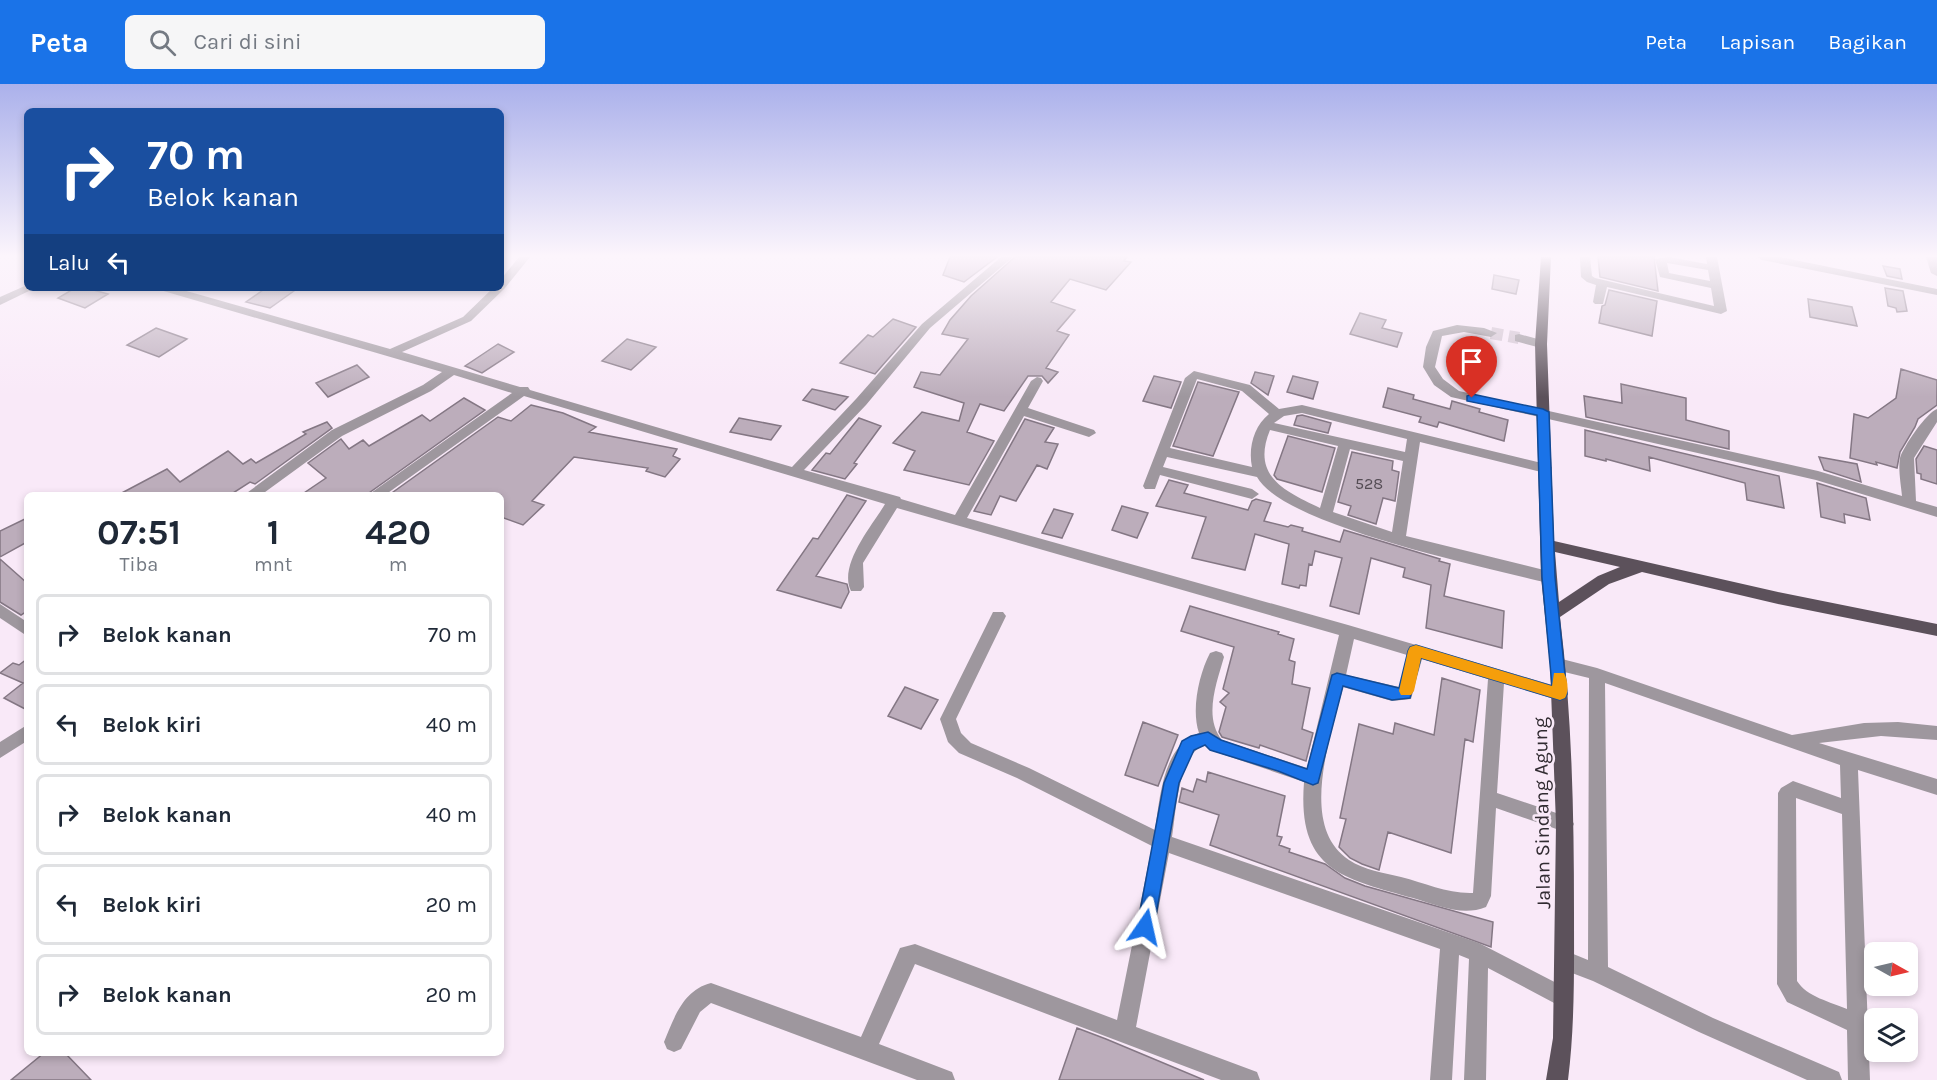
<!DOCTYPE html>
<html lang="id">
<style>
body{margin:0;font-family:Karla,sans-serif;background:#f6f6f7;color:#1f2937;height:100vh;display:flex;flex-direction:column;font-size:22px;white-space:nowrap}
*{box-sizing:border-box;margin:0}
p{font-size:20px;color:#747a83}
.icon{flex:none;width:33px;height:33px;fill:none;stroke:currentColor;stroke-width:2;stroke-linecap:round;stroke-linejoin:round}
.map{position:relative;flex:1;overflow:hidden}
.sheet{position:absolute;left:24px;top:408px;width:480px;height:564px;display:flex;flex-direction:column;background:#fff;border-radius:9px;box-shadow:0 3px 9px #0003}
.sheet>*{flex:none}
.banner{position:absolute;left:24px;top:24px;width:480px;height:183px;border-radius:9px;box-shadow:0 3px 9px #0003;background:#1a4fa0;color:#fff;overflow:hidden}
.needle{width:39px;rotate:98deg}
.controls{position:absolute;left:1864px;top:858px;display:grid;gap:12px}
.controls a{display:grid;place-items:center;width:54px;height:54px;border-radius:9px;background:#fff;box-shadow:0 3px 9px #0003;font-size:30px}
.pin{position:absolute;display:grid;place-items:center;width:51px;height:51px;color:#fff;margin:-62px -26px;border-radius:50% 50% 50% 0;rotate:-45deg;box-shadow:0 0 6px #0007}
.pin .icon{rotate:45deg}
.me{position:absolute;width:66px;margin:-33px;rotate:11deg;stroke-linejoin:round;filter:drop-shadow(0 0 4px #0008)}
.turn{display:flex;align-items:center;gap:21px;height:126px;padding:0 24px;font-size:27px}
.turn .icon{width:78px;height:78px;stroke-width:2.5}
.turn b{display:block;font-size:42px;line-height:51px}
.then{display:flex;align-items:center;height:57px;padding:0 24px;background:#0003;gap:12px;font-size:22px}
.eta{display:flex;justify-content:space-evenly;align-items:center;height:102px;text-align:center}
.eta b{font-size:36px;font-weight:700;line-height:42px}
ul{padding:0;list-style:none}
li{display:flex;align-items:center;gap:18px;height:81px;margin:0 12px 9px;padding:0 12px;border:3px solid #e0e1e3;border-radius:9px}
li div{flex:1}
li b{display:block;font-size:22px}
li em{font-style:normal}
header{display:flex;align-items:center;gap:36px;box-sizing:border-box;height:84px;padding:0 30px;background:#1a73e8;color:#fff}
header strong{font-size:28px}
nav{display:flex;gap:33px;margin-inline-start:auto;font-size:21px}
.search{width:420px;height:54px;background:#f6f6f7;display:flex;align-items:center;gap:15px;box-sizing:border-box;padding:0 21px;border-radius:9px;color:#747a83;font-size:22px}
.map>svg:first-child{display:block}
.building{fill:#bcadbb;stroke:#847784;stroke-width:1.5}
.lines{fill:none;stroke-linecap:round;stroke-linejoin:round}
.minor-tunnel{stroke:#d1c3d0;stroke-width:12;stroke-dasharray:12 6;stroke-linecap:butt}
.minor{fill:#9e979e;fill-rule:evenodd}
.major{fill:#5c515b;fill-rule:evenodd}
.route{fill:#1a73e8;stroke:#114b97;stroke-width:1.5}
.slow{fill:#f59e0b}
.labels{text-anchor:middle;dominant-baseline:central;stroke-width:5;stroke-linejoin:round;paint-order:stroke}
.number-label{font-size:16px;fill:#544c54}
.street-label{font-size:20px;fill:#312b31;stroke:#f9e9f8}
</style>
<header>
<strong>Peta</strong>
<div class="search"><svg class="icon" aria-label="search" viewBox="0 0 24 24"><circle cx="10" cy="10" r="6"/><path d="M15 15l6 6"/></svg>Cari di sini</div>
<nav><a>Peta</a><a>Lapisan</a><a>Bagikan</a></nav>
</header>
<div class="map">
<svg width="1937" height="996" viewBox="0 0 1937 996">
<rect width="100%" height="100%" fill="#f9e9f8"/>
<path class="building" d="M950,173H997L964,198L943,191Z
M1015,173H1127L1124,177L1131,178L1106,206L1070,195L1051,218L1075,226L1057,247L1069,251L1046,284L1058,288L1048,299L1042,292H1028L1004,327L980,320L967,348L994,357L969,401L904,386L915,367L893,359L922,328L959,337L964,319L914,303L921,288L940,291L968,255L942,250L950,236L971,212Z
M1598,173H1654L1658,207L1600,193Z
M1883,182L1900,185L1902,195L1887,192Z
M1494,191L1519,196L1516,210L1492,205Z
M75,204H86L108,210L85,224L58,214Z
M266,204H298L270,224L246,218Z
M1885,204L1903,207L1907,227L1897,228L1896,224L1888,222Z
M1609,206L1657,217L1652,252L1599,239L1602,222L1605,221Z
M1808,215L1852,223L1857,242L1810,233Z
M1360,229L1386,236L1382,244L1402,249L1397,263L1350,250Z
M893,235L916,243L875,290L840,279L868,251L873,253Z
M156,244L187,255L159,273L127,261Z
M627,255L656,263L631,286L602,277Z
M498,260L514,268L482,289L465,282Z
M357,281L369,293L328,313L316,299Z
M1901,285L1937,296V321L1918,335L1915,343L1900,368L1897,384L1876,378L1877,381L1850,374L1854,330L1868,334L1896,314Z
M1255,288L1274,292L1268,311L1251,299Z
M1154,292L1181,298L1171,324L1143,317Z
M1293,292L1318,298L1313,315L1287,308Z
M1198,298L1239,308L1213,372L1173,362Z
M1621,300L1686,314V336L1729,347V365L1586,333L1584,312L1622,319Z
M1388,304L1414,311L1413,315L1450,325L1452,317L1480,325L1479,328L1508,336L1504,357L1439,338L1437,343L1419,338L1421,333L1383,323Z
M812,305L848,313L835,326L803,316Z
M464,314L485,326L366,411H301L326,394L308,379L341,355L349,365L363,356L369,362L422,331L430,337Z
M531,321L563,329L596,343L589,348L677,365L673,372L680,375L665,393L646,387L648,384L574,373L532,417L544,421L523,441L501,433V411H389L498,333L511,337Z
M1302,331L1331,339L1328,349L1294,341L1297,332Z
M739,334L781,342L771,356L730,348Z
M859,334L881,342L854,379L857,380L845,395L812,386L826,369L830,370Z
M1025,335L1054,344L1045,358L1058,360L1047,385L1037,381L1016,417L1000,412L991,431L974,427Z
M327,338L332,344L255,400L250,398L230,411H118L167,385L180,398L228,367L243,380L251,375L256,379L306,350L303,348Z
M1585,346L1779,392L1784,424L1747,416L1745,399L1649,373L1650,387L1606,375V377L1585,372Z
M1288,352L1335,364L1322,408L1277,395L1274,391Z
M1924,362L1937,366V400L1921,395V390L1917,389L1916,375Z
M1352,368L1393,377L1392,386L1399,388L1395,417L1383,414L1376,440L1348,431L1351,422L1338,418Z
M1819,373L1857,380L1861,398L1824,386Z
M1169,396L1188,401L1184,409L1248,426L1252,417L1256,415L1271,419L1264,437L1288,443L1291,441L1303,444L1302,447L1340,458L1344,446L1440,475L1439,477L1450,480L1444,512L1504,527L1502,564L1426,544L1431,501L1403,493L1405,484L1371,474L1359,530L1330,522L1342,474L1315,467L1312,481L1309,480L1306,502L1300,501L1299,504L1282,500L1289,460L1255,450L1245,486L1192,474L1206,433L1156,422Z
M1817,399L1866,414L1870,436L1844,430L1845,439L1821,433Z
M847,411L866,417L816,492L847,500L849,508L841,524L777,506L813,454L818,455Z
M1122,422L1148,429L1137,454L1112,446Z
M1054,425L1073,430L1062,454L1042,449Z
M27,434V458L0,473V447Z
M0,475L27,499V527L21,531L0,518Z
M1190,522L1279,548L1278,550L1294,555L1289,576L1295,578L1292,600L1310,604L1302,645L1313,649L1306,677L1260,661L1259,664L1222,653L1219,648L1226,623L1220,618L1229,609L1223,605L1234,563L1181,547Z
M27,575V626L4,614L23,599L0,589L13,579L19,581Z
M1442,594L1480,606L1473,658L1465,655L1451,769L1388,748L1379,786L1362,780L1350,774L1339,763L1346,735L1340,734L1359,640L1393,650L1395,639L1434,651Z
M905,603L938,616L921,645L888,632Z
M1143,638L1178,651L1158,702L1125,691Z
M1208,688L1285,712L1277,752L1282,753L1279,761L1290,765L1289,768L1325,780L1345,794L1365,802L1493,838L1491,863L1210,761L1219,731L1179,718L1182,704L1193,708L1197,695L1206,698Z
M1077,944L1106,955L1204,996H1059Z
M44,969H65L91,996H11Z"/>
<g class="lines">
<path class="minor-tunnel" d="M1491,249L1519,254"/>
<path class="minor" d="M519,173H530L505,204L471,237L402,268L520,303H528L530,306L792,383L856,315L922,240L1001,173H1013L930,244L866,321L804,386L900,413L901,415L955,431L1031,297L1037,293L1041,294L1043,297L1028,324L1094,346L1096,349L1089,353L1024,332L967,434L1348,541L1566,605L1568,610L1566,615L1560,617L1504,599L1497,709L1571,734L1574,740L1571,746L1565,748L1496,724L1491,812L1486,823C1462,833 1437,821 1413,814C1343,794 1297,787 1304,698L1210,666L1206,661C1178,667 1176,730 1172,753L1479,859L1570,906L1573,913L1570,920L1563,923L1556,920L1488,884L1486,996H1464L1469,875L1459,871L1452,996H1430L1440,865L1169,769L1136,943L1257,988L1260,996H1221L915,880L879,960L952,988L955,996H917L711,919L700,928L681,965L674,968L667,965L664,958C674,934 683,906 711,899L861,953L900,864L915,860L1117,936L1152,762L1017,694L959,669L948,658L940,635L993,528H1003L1006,532L956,635L961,649L971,659L1029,684L1155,746C1160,713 1163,661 1199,649C1191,626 1199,590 1210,569L1216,567L1222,569L1224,573C1217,598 1203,633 1222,656L1307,684L1339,551L897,424L863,479L864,503L861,507H851C838,481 872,442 885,420L524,312L385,411H368L512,309L454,291L431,307L342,352L261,411H244L332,346L423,301L442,288L160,206L158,204H176L390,265L463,233L493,204H501V195ZM1354,555L1407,571L1399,603L1346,591ZM1422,575L1488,595L1473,809C1448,810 1425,799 1401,793C1384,789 1364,786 1349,776C1297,742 1332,650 1343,603L1392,617L1411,615Z
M1580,173H1590L1592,192L1595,194L1714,222L1711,204L1660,193L1655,175L1669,173L1707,180L1706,173H1717L1727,227L1721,230L1607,203L1603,220H1595L1593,218L1596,201L1587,198L1581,193ZM1667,179L1708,186L1710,197L1669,189Z
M1757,173H1780L1937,205V211L1762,176Z
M1926,173H1937V192L1931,189Z
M27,201V204H33L31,206L0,221V213Z
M1457,241L1484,244L1497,249L1491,253L1464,248L1442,252L1435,283L1443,295L1459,307L1818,387L1902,412C1901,401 1898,385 1900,374C1903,363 1927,328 1937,325V338L1914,374L1916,417L1937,423V433L1816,396L1451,313L1434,301L1423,283L1426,263L1433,247Z
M1519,250L1545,257L1547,260L1541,264L1515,257V251Z
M1194,287L1250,301L1279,325L1302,321L1550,381L1552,384L1545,389L1420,358L1406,452L1548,487L1553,489L1555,493L1553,497L1548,499C1489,484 1284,442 1257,393L1167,373L1163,383L1252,405L1259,410L1252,415L1160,391L1155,405H1145L1143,402L1185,294ZM1197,295L1242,307L1269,330C1254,342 1248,364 1252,383L1170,364ZM1302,329L1407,355L1405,368L1274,339L1284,332ZM1270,346L1338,362L1320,424C1284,407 1251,392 1270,346ZM1350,365L1403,377L1392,448L1333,428Z
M0,520L27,538V552L0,534Z
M1558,574L1597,584L1792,651L1864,639L1898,638L1937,642V656L1881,652L1819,659L1937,695V711L1858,686L1870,996H1848L1847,946L1787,918L1777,900L1778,709L1781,704L1793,697L1841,714L1840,681L1605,599L1608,883L1713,934L1839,988L1842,996H1807L1699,948L1593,897L1559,884L1556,877L1559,870L1566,867L1588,876L1589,594L1552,585L1550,580L1552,575ZM1796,714L1842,730L1847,925C1831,918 1807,913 1797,897Z
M27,641V657L0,674V658Z"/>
<path class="major" d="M1541,173H1551L1547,260L1554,457L1778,508L1937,540V552L1778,520L1642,488L1609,500L1560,533C1572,631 1574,730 1574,828C1574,884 1575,940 1568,996H1546L1553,954L1556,740L1550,580L1541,493L1535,260ZM1555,468L1620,483L1598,492L1559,518Z"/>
</g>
<linearGradient id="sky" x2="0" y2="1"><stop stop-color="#abb1eb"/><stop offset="0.55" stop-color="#fcf5fc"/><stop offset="1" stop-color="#fcf5fc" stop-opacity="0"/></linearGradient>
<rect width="1937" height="313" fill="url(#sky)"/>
<path class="route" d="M1472,310L1543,325L1549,328L1555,493L1567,610L1565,614L1560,616L1421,574L1410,614L1392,616L1343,602L1318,699L1313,701L1278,687L1210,666L1205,661L1194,666L1179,699L1154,843L1152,849L1145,851L1139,849L1137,843L1164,699L1182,657L1191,652L1208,648L1221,656L1307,685L1332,591L1337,589L1399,604L1408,567L1410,563L1416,561L1552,602L1542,493L1537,331L1467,317V312Z"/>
<path class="slow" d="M1416,561L1552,602L1554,589H1564C1568,596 1569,608 1565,614L1560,616L1421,574L1414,607L1411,611H1401L1399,607L1408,567L1410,563Z"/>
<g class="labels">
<g class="number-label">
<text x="1369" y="399">528</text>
</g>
<g class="street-label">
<text transform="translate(1542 729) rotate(-91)">Jalan Sindang Agung</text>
</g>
</g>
</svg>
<div class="controls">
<a><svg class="needle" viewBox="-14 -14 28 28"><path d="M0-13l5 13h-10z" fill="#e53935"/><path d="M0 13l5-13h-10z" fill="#747a83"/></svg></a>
<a><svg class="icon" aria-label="layers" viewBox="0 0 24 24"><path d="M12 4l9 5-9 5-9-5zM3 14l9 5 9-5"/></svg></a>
</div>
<div class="pin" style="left:1472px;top:314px;background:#d93025"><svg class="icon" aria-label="arrive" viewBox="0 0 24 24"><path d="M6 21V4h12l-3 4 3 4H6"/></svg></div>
<svg class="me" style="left:1145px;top:843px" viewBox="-20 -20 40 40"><path d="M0-17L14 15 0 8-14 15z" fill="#1a73e8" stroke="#fff" stroke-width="4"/></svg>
<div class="banner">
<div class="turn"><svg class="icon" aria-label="right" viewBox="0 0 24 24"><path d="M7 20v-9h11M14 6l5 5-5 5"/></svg><div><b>70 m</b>Belok kanan</div></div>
<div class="then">Lalu<svg class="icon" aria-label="left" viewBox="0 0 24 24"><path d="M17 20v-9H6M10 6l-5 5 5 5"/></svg></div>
</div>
<section class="sheet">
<div class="eta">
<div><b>07:51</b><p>Tiba</p></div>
<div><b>1</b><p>mnt</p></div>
<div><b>420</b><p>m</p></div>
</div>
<ul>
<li><svg class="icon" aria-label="right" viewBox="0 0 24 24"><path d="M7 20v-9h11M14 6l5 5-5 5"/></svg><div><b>Belok kanan</b></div><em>70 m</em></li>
<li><svg class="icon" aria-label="left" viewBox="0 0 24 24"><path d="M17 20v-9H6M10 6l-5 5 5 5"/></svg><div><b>Belok kiri</b></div><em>40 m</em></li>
<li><svg class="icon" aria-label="right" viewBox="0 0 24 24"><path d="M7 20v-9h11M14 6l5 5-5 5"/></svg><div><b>Belok kanan</b></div><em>40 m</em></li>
<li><svg class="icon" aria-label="left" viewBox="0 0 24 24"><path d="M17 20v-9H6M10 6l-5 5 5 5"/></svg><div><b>Belok kiri</b></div><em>20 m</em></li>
<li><svg class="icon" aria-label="right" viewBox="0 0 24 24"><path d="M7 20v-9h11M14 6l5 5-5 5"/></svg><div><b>Belok kanan</b></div><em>20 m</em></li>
</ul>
</section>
</div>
